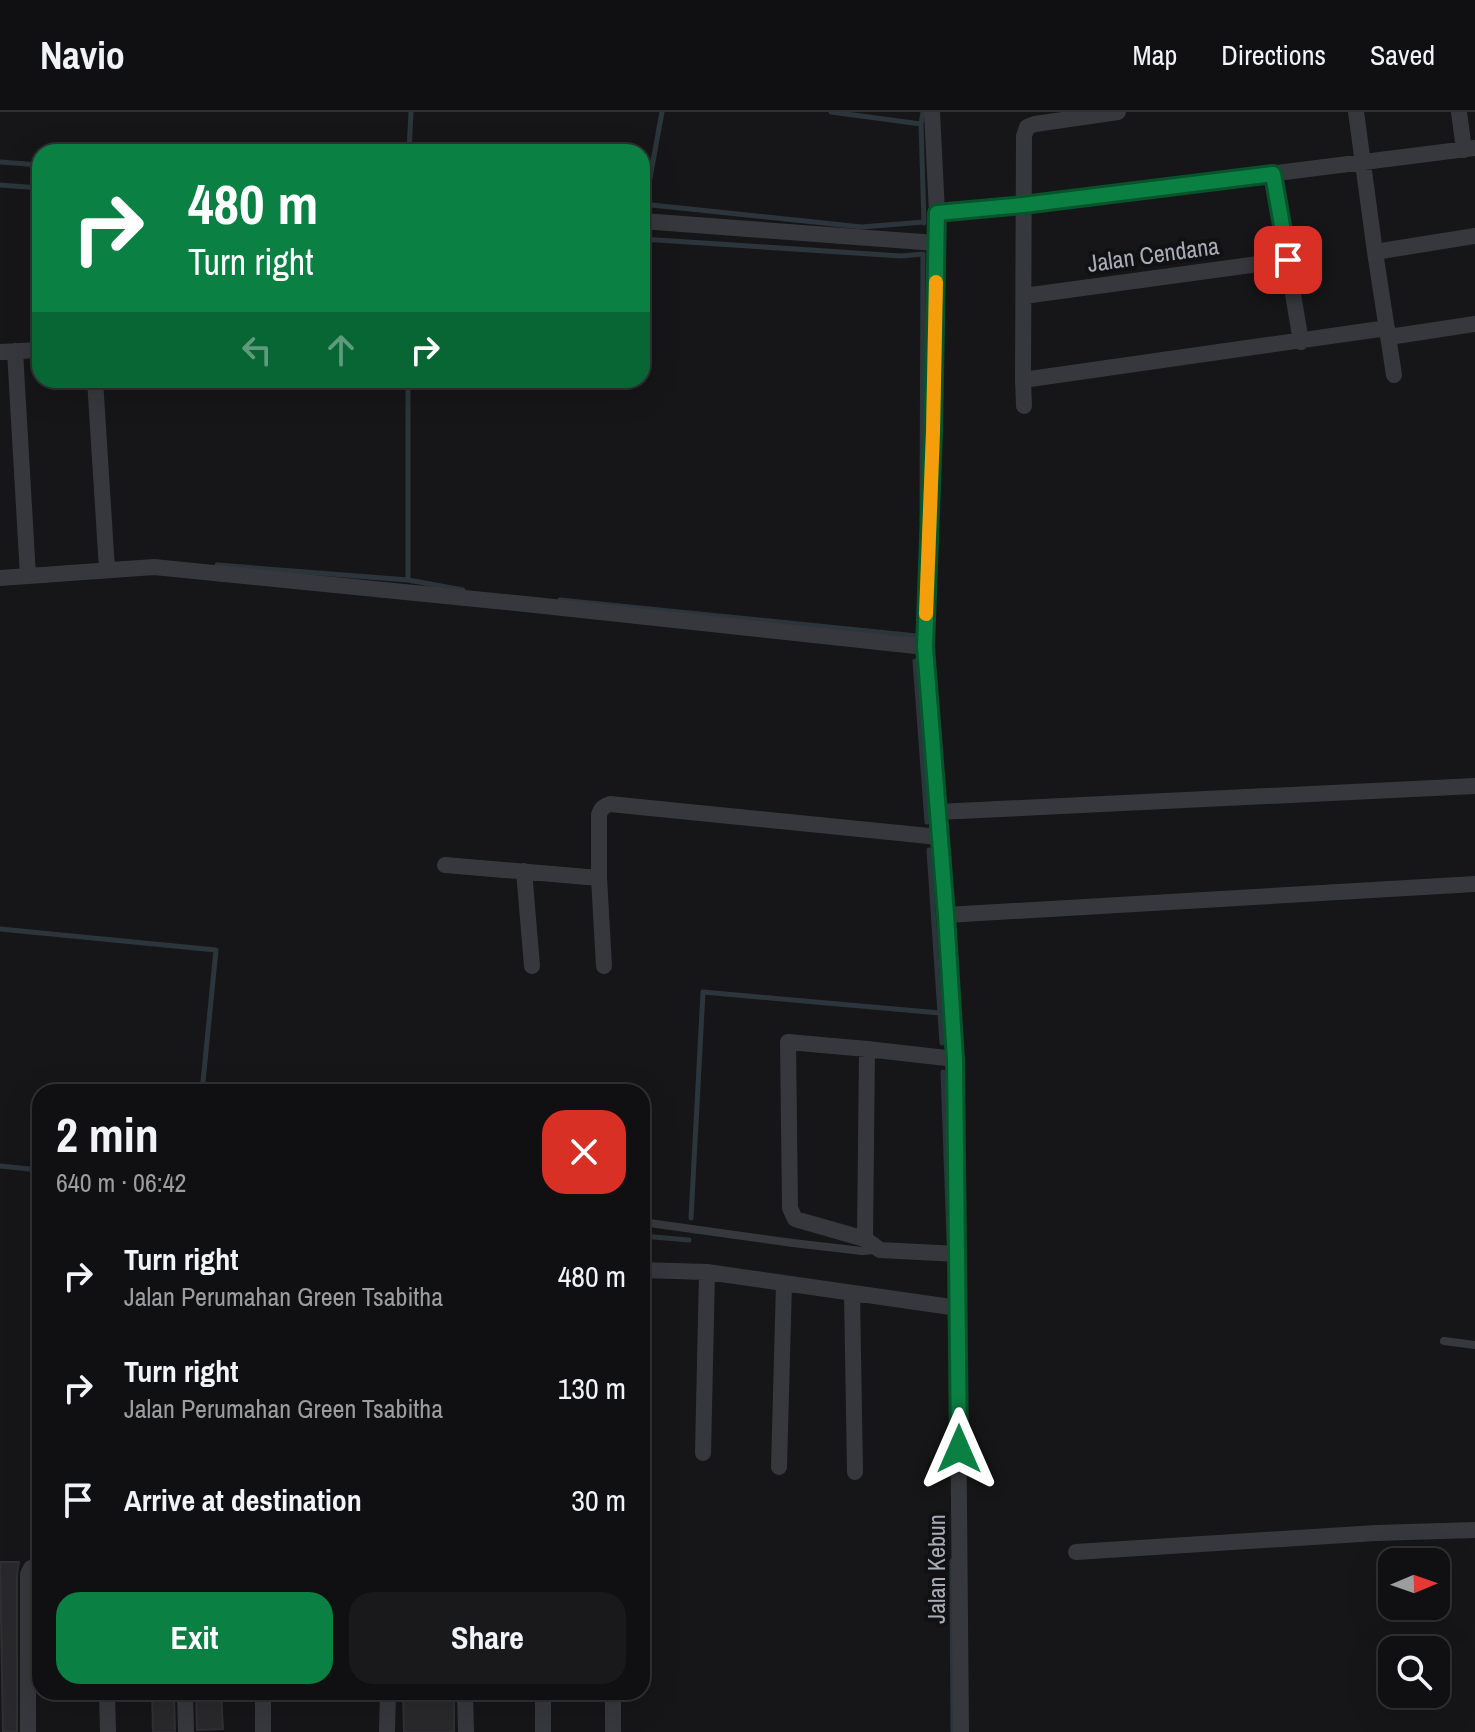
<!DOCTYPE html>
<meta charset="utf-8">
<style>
body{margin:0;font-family:"Archivo Narrow",sans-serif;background:#19191b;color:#f1f3f6;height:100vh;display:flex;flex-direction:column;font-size:30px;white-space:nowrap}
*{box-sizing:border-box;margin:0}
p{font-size:26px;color:#9c9d9f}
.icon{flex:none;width:44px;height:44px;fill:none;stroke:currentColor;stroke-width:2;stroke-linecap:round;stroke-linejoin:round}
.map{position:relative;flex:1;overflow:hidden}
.panel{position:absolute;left:32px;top:972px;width:618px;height:616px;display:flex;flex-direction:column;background:#101012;border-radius:24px;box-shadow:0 8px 32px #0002,0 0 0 2px #303032}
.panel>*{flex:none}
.banner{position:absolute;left:32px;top:32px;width:618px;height:244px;border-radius:24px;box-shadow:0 8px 32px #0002,0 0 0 2px #303032;background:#0b8043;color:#fff;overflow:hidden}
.needle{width:52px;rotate:88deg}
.controls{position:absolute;left:1378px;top:1436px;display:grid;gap:16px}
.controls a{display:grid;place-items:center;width:72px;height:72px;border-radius:16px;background:#101012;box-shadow:0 8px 32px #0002,0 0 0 2px #303032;font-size:40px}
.pin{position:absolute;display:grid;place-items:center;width:68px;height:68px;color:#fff;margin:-34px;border-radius:16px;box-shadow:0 4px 12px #0006}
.me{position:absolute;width:88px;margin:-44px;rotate:0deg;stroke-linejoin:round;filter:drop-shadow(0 0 6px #0008)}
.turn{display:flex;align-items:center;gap:28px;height:168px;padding:0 24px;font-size:36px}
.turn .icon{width:104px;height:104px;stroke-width:2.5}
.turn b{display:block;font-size:56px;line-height:68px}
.lanes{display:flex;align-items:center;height:76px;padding:0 24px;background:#0003;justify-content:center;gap:40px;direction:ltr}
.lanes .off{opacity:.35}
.round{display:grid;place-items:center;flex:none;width:84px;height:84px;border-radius:24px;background:#19191b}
.summary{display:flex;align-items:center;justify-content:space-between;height:136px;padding:0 24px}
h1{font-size:48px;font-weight:700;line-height:60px}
.primary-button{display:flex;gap:16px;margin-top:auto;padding:16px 24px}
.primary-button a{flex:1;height:92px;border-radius:24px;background:#0b8043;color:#fff;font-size:32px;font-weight:700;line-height:92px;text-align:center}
.primary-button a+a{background:#19191b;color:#f1f3f6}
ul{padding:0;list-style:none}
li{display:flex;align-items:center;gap:24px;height:112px;padding:0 24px}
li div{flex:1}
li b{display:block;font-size:30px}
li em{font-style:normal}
header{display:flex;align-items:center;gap:48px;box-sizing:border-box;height:112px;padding:0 40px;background:#101012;border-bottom:2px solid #303032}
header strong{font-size:38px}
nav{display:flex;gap:44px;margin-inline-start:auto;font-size:28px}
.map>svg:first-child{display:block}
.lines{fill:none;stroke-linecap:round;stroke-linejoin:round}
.stream{stroke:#2c353c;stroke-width:5}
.building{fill:#29292c;stroke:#303034;stroke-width:2}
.service{stroke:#37383d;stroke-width:8}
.minor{stroke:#37383d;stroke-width:16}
.route-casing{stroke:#07532c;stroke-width:20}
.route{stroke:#0b8043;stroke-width:14}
.slow{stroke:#f59e0b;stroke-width:14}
.labels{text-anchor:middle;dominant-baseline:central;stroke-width:8;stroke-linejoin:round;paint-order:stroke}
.street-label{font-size:24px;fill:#a8adb8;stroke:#111113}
</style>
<header>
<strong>Navio</strong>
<nav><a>Map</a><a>Directions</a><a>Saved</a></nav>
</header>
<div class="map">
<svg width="1475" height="1620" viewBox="0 0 1475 1620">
<rect width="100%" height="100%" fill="#161618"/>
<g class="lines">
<path class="stream" d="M831,0L921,12L923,0
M921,12L924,111
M409,40L411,0
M0,50L40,53
M0,73L40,76
M642,92L862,115L924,110
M645,93L662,0
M642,127L901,144L923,142L922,409
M217,453L408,468V268
M408,468L463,478
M560,488L917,524
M915,549L927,710
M929,738L942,931
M0,817L216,838L202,980
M943,960L949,1128
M0,1054L40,1058
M691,1106L703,880L940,901
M642,1124L689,1128
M952,1449L953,1620"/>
</g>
<path class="building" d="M0,1450H19L17,1462V1620H3Z
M152,1580H174L175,1620H153Z
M196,1580H221L223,1617L197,1618Z
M403,1580H454V1620H404Z"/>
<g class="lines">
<path class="service" d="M642,1110L793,1131L862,1139L875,1138
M1444,1229L1475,1233"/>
<path class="minor" d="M932,0L937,101L933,320L925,535L946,803L955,947L961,1620
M1118,0L1035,12L1027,15L1024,24L1023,268L1387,216
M1356,0L1375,140
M1459,0L1464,38
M1273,62L1301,230
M937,101L1023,93L1475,36
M642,109L936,131
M1024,184L1288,148
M1389,225L1475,212
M15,239L28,464
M0,240L40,238
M1394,263L1375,140L1475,124
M95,268L107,457
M1023,268L1024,294
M0,466L154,455L535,493L925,535
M938,700L1475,674
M445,753L599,766
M524,759L532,854
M946,803L1475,772
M604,854L599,766V703C601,696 604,694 610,692L939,725
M955,947L867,937L788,930L790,1096L795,1107L865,1127L880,1138L958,1142
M865,1127L867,937
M642,1158L707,1160L958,1196
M852,1181L855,1360
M703,1341L707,1160
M779,1355L784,1171
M1076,1440L1376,1421L1475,1418
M107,1580L108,1620
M185,1580L186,1620
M263,1580V1620
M465,1580L466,1620
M543,1580V1620
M28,1620V1462L31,1456L40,1453
M387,1620L388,1580
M613,1620V1580"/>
</g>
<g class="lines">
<g class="route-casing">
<path id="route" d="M959,1337L955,947L946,803L925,535L933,320L937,101L1023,93L1273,62L1288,148"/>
</g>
<use href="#route" class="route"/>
<path class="slow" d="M926,502L933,320L936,170"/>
</g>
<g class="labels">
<g class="street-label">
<text transform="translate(1153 142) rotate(-8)">Jalan Cendana</text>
<text transform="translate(936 1457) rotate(-90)">Jalan Kebun</text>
</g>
</g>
</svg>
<div class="controls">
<a><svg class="needle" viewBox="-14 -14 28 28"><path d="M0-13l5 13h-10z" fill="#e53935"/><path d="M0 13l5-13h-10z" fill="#9c9d9f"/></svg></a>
<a><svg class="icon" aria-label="search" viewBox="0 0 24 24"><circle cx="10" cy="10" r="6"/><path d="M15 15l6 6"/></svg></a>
</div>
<div class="pin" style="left:1288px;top:148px;background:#d93025"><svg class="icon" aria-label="arrive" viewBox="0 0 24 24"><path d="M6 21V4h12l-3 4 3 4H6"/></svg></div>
<svg class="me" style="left:959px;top:1337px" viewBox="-20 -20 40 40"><path d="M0-17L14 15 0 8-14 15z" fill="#0b8043" stroke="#fff" stroke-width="4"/></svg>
<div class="banner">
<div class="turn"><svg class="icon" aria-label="right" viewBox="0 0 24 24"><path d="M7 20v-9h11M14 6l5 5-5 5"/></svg><div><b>480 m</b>Turn right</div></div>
<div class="lanes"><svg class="icon off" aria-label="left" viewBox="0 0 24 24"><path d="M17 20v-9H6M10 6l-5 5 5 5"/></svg><svg class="icon off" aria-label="ahead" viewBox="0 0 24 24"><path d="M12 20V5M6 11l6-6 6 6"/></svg><svg class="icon" aria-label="right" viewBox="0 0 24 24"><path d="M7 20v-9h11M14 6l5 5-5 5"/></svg></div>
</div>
<section class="panel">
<div class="summary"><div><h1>2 min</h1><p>640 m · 06:42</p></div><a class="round" style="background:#d93025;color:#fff"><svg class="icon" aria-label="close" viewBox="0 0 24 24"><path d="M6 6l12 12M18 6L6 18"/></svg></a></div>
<ul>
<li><svg class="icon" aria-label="right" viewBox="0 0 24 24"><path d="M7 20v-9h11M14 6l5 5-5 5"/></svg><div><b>Turn right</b><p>Jalan Perumahan Green Tsabitha</p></div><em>480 m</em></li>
<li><svg class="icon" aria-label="right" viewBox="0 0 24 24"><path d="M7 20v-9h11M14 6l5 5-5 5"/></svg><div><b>Turn right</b><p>Jalan Perumahan Green Tsabitha</p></div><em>130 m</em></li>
<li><svg class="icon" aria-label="arrive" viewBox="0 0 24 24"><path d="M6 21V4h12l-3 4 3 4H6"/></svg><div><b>Arrive at destination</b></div><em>30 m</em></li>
</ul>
<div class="primary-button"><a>Exit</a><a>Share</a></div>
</section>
</div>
